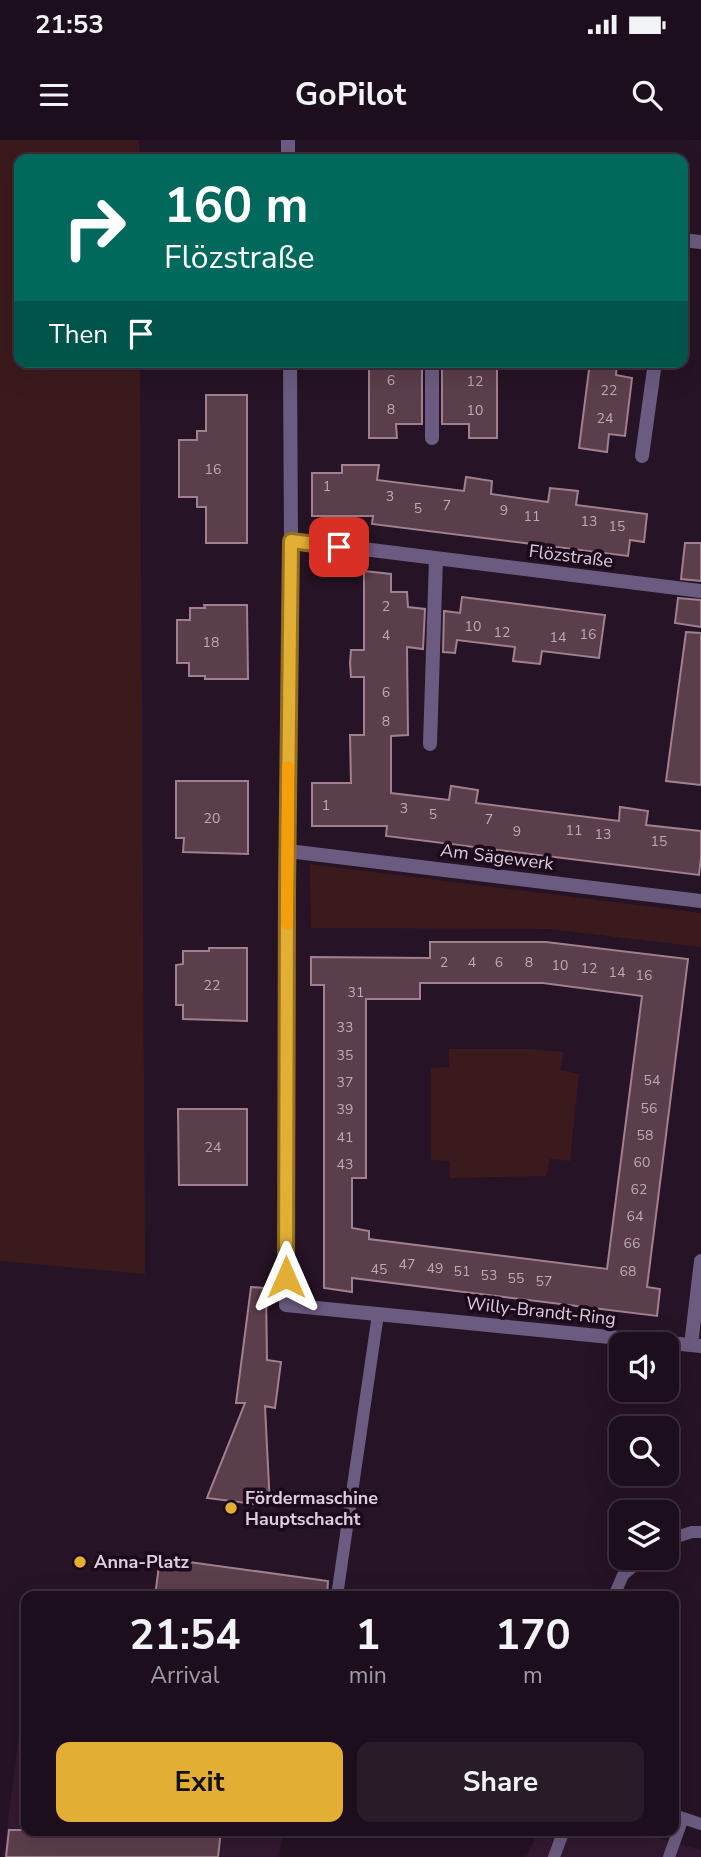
<!DOCTYPE html>
<meta charset="utf-8">
<style>
body{margin:0;font-family:"Nunito Sans",sans-serif;background:#291c29;color:#f1f3f6;height:100vh;display:flex;flex-direction:column;font-size:26px;white-space:nowrap}
*{box-sizing:border-box;margin:0}
p{font-size:23px;color:#a09ca3}
.icon{flex:none;width:38px;height:38px;fill:none;stroke:currentColor;stroke-width:2;stroke-linecap:round;stroke-linejoin:round}
.map{position:relative;flex:1;overflow:hidden}
.details{position:absolute;left:21px;top:1451px;width:658px;height:245px;display:flex;flex-direction:column;background:#1c0e1c;border-radius:14px;box-shadow:0 7px 28px #0002,0 0 0 2px #3a2e3b}
.details>*{flex:none}
.hud{position:absolute;left:14px;top:14px;width:674px;height:214px;border-radius:14px;box-shadow:0 7px 28px #0002,0 0 0 2px #3a2e3b;background:#00695c;color:#fff;overflow:hidden}
.fabs{position:absolute;left:609px;top:1192px;display:grid;gap:14px}
.fabs a{display:grid;place-items:center;width:70px;height:70px;border-radius:14px;background:#1c0e1c;box-shadow:0 7px 28px #0002,0 0 0 2px #3a2e3b;font-size:35px}
.pin{position:absolute;display:grid;place-items:center;width:60px;height:60px;color:#fff;margin:-30px;border-radius:14px;box-shadow:0 4px 10px #0006}
.me{position:absolute;width:77px;margin:-38px;rotate:0deg;stroke-linejoin:round;filter:drop-shadow(0 0 5px #0008)}
.turn{display:flex;align-items:center;gap:24px;height:147px;padding:0 35px;font-size:32px}
.turn .icon{width:91px;height:91px;stroke-width:2.5}
.turn b{display:block;font-size:49px;line-height:60px}
.then{display:flex;align-items:center;height:66px;padding:0 35px;background:#0003;gap:14px;font-size:26px}
.eta{display:flex;justify-content:space-evenly;align-items:center;height:119px;text-align:center}
.eta b{font-size:42px;font-weight:700;line-height:49px}
.button{display:flex;gap:14px;margin-top:auto;padding:14px 35px}
.button a{flex:1;height:80px;border-radius:14px;background:#e3ae34;color:#111;font-size:28px;font-weight:700;line-height:80px;text-align:center}
.button a+a{background:#291c29;color:#f1f3f6}
.status{display:flex;justify-content:space-between;align-items:center;height:49px;padding:0 35px;background:#1c0e1c;direction:ltr}
.status svg{height:19px;fill:currentColor}
header{display:flex;justify-content:space-between;align-items:center;height:91px;padding:0 35px;background:#1c0e1c;font-size:32px;font-weight:700}
.map>svg:first-child{display:block}
.built{fill:#321931}
.green{fill:#3b1a1d}
.building{fill:#5b3e4b;stroke:#a1808e;stroke-width:2;fill-rule:evenodd}
.lines{fill:none;stroke-linecap:round;stroke-linejoin:round}
.service{stroke:#6c5b80;stroke-width:12}
.minor{stroke:#6c5b80;stroke-width:14}
.route-casing{stroke:#947122;stroke-width:18}
.route{stroke:#e3ae34;stroke-width:12}
.slow{stroke:#f59e0b;stroke-width:12}
.poi-dot{fill:#e3ae34;stroke:#1c091c;stroke-width:2.5}
.labels{text-anchor:middle;dominant-baseline:central;stroke-width:7;stroke-linejoin:round;paint-order:stroke}
.number-label{font-size:14px;fill:#bcaab7}
.street-label{font-size:18px;fill:#dccedb;stroke:#1c091c}
.poi-label{font-size:18px;font-weight:bold;fill:#dccedb;stroke:#1c091c;text-anchor:start}
</style>
<div class="status"><b>21:53</b><svg viewBox="0 0 49 12"><path d="M0 12V9h3v3zM5 12V6h3v6zM10 12V3h3v9zM15 12V0h3v12zM26 1h20v11H26zM47 4h2v5h-2z"/></svg></div>
<header><svg class="icon" aria-label="menu" viewBox="0 0 24 24"><path d="M4 6h16M4 12h16M4 18h16"/></svg>GoPilot<svg class="icon" aria-label="search" viewBox="0 0 24 24"><circle cx="10" cy="10" r="6"/><path d="M15 15l6 6"/></svg></header>
<div class="map">
<svg width="701" height="1717" viewBox="0 0 701 1717">
<rect width="100%" height="100%" fill="#261325"/>
<path class="built" d="M19,1598L26,1599V1690L283,1691L279,1717H3Z
M539,1690L633,1691L701,1710V1717H526Z"/>
<path class="green" d="M0,0H139V19H19V222H140L145,1134L0,1121Z
M310,724L701,773V807L548,789L311,788Z
M449,909H530L564,912L560,930L579,934L570,1021L550,1019L546,1036L450,1038V1021L431,1020V928L449,927Z"/>
<path class="building" d="M369,222H396V226H422V284H396L397,298H369Z
M469,222H497V298H469V284H442V226H469Z
M590,222H617L616,235L632,238L625,296L609,294L607,312L579,308Z
M206,255H247V403H206V367H197V357H179V300H197V291H206Z
M342,325H379L377,340L464,351L466,337L492,341L491,354L548,362L550,348L578,351L576,365L647,374L644,402L630,400L628,416L372,384L373,376H312V333H342Z
M685,403H701V441L681,439Z
M364,431L391,434V452H407L408,467L425,469L423,509L407,507L408,595L391,596V653L449,660L451,646L478,650L476,663L619,681L620,667L648,671L646,685L701,691V717L699,735L386,696L387,686H312V643H351L350,595H364V537H351L350,523L351,510H364Z
M462,457L605,475L599,518L542,511L540,524L513,521L515,507L457,500L455,513L443,512L444,471L460,473Z
M678,458L701,460V487L675,483Z
M204,465H247L248,539H205V536H189V523H177V480H190V468H205Z
M686,492L701,493V645L666,641Z
M176,641H248V714L183,712L184,698H176Z
M430,802H546L688,819L647,1147L660,1149L657,1176L352,1138V1152L324,1148V845H311V817L430,818ZM420,843H543L642,856L607,1129L369,1099V1091L352,1088V1038H366V859H420Z
M209,808H247V881L183,879V865H176V825L183,824V811H209Z
M178,969H247V1045H179Z
M251,1147L266,1148L267,1220L281,1222L275,1268L265,1266L270,1366L207,1358L245,1263H236Z
M160,1418L328,1441L327,1456H155Z
M9,1690H221L218,1717H6Z"/>
<g class="lines">
<path class="service" d="M667,1400L692,1392H701
M337,1456L378,1174
M614,1456L623,1435L643,1418
M674,1675L701,1684
M554,1717L564,1690
M669,1717L683,1678"/>
<path class="minor" d="M288,0V19
M682,100L701,102
M290,222L291,400L287,750L286,1165L701,1206
M432,222V298
M642,316L655,222
M291,400L701,451
M430,604L436,419
M288,711L701,761
M691,1205L701,1121"/>
</g>
<g class="lines">
<g class="route-casing">
<path id="route" d="M286,1137L287,750L291,401L339,407"/>
</g>
<use href="#route" class="route"/>
<path class="slow" d="M287,784L288,627"/>
</g>
<g class="poi-dot">
<circle cx="231" cy="1368" r="7"/>
<circle cx="80" cy="1422" r="7"/>
</g>
<g class="labels">
<g class="number-label">
<text x="391" y="240">6</text>
<text x="475" y="241">12</text>
<text x="609" y="250">22</text>
<text x="391" y="269">8</text>
<text x="475" y="270">10</text>
<text x="605" y="278">24</text>
<text x="213" y="329">16</text>
<text x="327" y="346">1</text>
<text x="390" y="356">3</text>
<text x="447" y="365">7</text>
<text x="418" y="368">5</text>
<text x="504" y="370">9</text>
<text x="532" y="376">11</text>
<text x="589" y="381">13</text>
<text x="617" y="386">15</text>
<text x="386" y="466">2</text>
<text x="473" y="486">10</text>
<text x="502" y="492">12</text>
<text x="588" y="494">16</text>
<text x="386" y="495">4</text>
<text x="558" y="497">14</text>
<text x="211" y="502">18</text>
<text x="386" y="552">6</text>
<text x="386" y="581">8</text>
<text x="326" y="665">1</text>
<text x="404" y="668">3</text>
<text x="433" y="674">5</text>
<text x="212" y="678">20</text>
<text x="489" y="679">7</text>
<text x="574" y="690">11</text>
<text x="517" y="691">9</text>
<text x="603" y="694">13</text>
<text x="659" y="701">15</text>
<text x="444" y="822">2</text>
<text x="472" y="822">4</text>
<text x="499" y="822">6</text>
<text x="529" y="822">8</text>
<text x="560" y="825">10</text>
<text x="589" y="828">12</text>
<text x="617" y="832">14</text>
<text x="644" y="835">16</text>
<text x="212" y="845">22</text>
<text x="356" y="852">31</text>
<text x="345" y="887">33</text>
<text x="345" y="915">35</text>
<text x="652" y="940">54</text>
<text x="345" y="942">37</text>
<text x="649" y="968">56</text>
<text x="345" y="969">39</text>
<text x="645" y="995">58</text>
<text x="345" y="997">41</text>
<text x="213" y="1007">24</text>
<text x="642" y="1022">60</text>
<text x="345" y="1024">43</text>
<text x="639" y="1049">62</text>
<text x="635" y="1076">64</text>
<text x="632" y="1103">66</text>
<text x="407" y="1124">47</text>
<text x="435" y="1128">49</text>
<text x="379" y="1129">45</text>
<text x="462" y="1131">51</text>
<text x="628" y="1131">68</text>
<text x="489" y="1135">53</text>
<text x="516" y="1138">55</text>
<text x="544" y="1141">57</text>
</g>
<g class="street-label">
<text transform="translate(571 416) rotate(7)">Flözstraße</text>
<text transform="translate(497 717) rotate(7)">Am Sägewerk</text>
<text transform="translate(541 1171) rotate(6)">Willy-Brandt-Ring</text>
</g>
<g class="poi-label">
<text x="245" y="1358">Fördermaschine<tspan x="245" dy="21">Hauptschacht</tspan></text>
<text x="94" y="1422">Anna-Platz</text>
</g>
</g>
</svg>
<div class="fabs">
<a><svg class="icon" aria-label="sound" viewBox="0 0 24 24"><path d="M4 9h4l5-4v14l-5-4H4zM17 9q2 3 0 6"/></svg></a>
<a><svg class="icon" aria-label="search" viewBox="0 0 24 24"><circle cx="10" cy="10" r="6"/><path d="M15 15l6 6"/></svg></a>
<a><svg class="icon" aria-label="layers" viewBox="0 0 24 24"><path d="M12 4l9 5-9 5-9-5zM3 14l9 5 9-5"/></svg></a>
</div>
<div class="pin" style="left:339px;top:407px;background:#d93025"><svg class="icon" aria-label="arrive" viewBox="0 0 24 24"><path d="M6 21V4h12l-3 4 3 4H6"/></svg></div>
<svg class="me" style="left:286px;top:1137px" viewBox="-20 -20 40 40"><path d="M0-17L14 15 0 8-14 15z" fill="#e3ae34" stroke="#fff" stroke-width="4"/></svg>
<div class="hud">
<div class="turn"><svg class="icon" aria-label="right" viewBox="0 0 24 24"><path d="M7 20v-9h11M14 6l5 5-5 5"/></svg><div><b>160 m</b>Flözstraße</div></div>
<div class="then">Then<svg class="icon" aria-label="arrive" viewBox="0 0 24 24"><path d="M6 21V4h12l-3 4 3 4H6"/></svg></div>
</div>
<section class="details">
<div class="eta">
<div><b>21:54</b><p>Arrival</p></div>
<div><b>1</b><p>min</p></div>
<div><b>170</b><p>m</p></div>
</div>
<div class="button"><a>Exit</a><a>Share</a></div>
</section>
</div>
